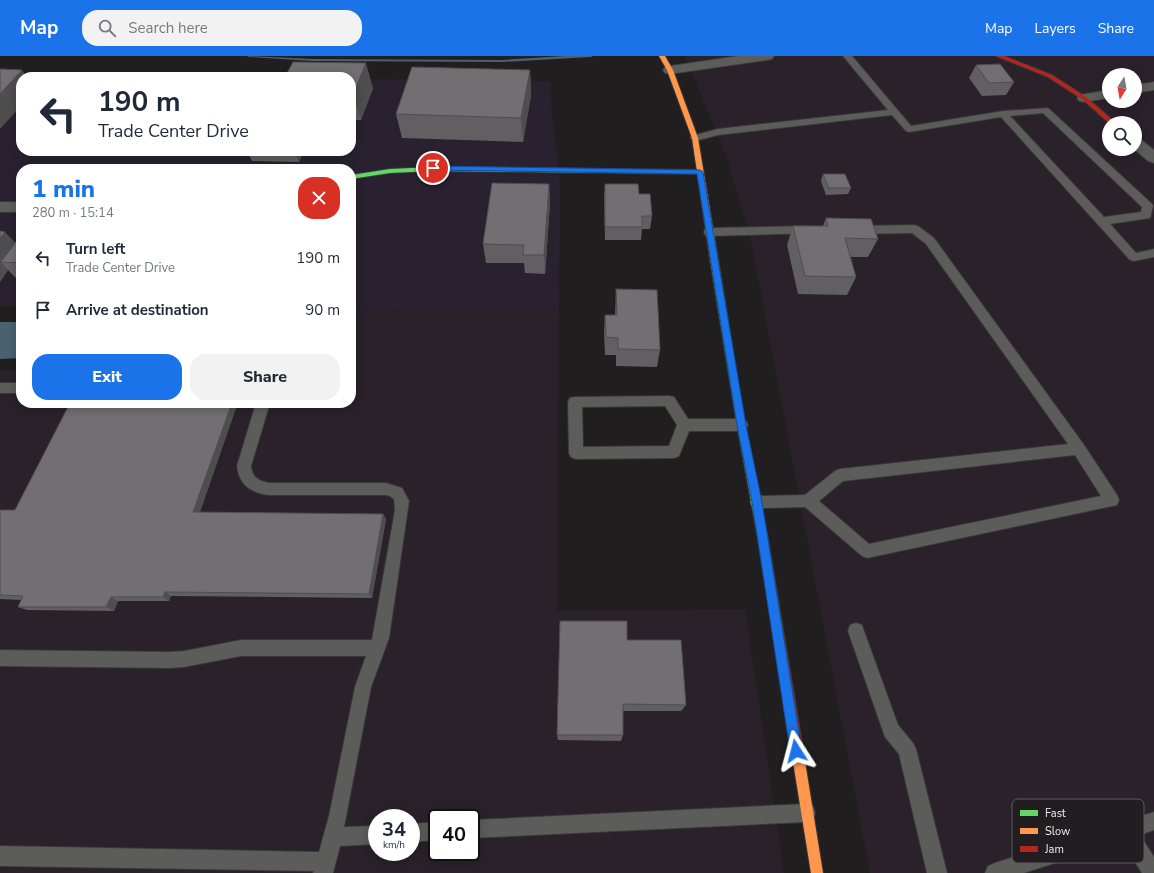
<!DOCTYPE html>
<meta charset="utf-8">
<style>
body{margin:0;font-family:"Nunito Sans",sans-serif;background:#f2f2f3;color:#1f2937;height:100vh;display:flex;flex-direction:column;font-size:15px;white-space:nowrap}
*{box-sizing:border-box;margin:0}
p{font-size:13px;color:#747a83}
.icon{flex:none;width:22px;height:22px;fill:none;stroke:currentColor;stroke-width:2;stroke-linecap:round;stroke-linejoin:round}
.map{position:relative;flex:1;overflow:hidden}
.drawer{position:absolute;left:16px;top:108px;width:340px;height:244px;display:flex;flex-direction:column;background:#fff;border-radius:16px;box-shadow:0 2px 10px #0003}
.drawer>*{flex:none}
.guide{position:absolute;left:16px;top:16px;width:340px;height:84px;border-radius:16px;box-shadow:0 2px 10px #0003;background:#fff;color:#1f2937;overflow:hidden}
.needle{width:26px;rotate:191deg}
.fabs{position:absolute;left:1102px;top:12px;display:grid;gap:8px}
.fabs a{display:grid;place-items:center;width:40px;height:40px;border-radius:50%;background:#fff;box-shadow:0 2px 10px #0003;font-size:20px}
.speed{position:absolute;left:368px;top:753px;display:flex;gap:8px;font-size:20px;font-weight:700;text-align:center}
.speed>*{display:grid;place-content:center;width:52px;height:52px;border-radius:50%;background:#fff;box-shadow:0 2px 10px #0003;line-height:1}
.speed small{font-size:10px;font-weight:400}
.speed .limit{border:2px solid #111;border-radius:6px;background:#fff;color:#111}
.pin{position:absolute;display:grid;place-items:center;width:34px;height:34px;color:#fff;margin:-17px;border:2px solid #fff;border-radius:50%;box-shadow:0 1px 4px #0007}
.me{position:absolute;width:44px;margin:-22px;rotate:351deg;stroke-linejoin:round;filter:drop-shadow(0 0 3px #0008)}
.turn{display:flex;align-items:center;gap:14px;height:84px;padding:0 16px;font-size:18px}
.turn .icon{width:52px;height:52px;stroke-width:2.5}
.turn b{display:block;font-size:28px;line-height:34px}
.round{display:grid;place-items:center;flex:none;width:42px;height:42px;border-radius:16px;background:#f2f2f3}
.headline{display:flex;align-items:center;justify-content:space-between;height:68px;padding:0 16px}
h1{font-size:24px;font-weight:800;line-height:30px;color:#1a73e8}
.cta{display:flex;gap:8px;margin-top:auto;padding:8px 16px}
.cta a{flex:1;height:46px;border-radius:16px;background:#1a73e8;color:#fff;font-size:16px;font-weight:800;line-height:46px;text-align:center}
.cta a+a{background:#f2f2f3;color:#1f2937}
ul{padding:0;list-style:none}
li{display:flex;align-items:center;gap:12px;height:52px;padding:0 16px}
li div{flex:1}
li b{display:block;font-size:15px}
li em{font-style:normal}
header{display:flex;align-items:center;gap:24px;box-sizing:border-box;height:56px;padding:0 20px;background:#1a73e8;color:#fff}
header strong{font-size:19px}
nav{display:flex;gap:22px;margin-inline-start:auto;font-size:14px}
.search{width:280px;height:36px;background:#f2f2f3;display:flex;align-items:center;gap:10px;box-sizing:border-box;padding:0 14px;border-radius:16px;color:#747a83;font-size:15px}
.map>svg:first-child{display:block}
.built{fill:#2a212a;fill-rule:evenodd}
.industrial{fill:#29212f}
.water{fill:#496170}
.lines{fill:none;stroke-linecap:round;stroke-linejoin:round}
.stream{fill:#496170;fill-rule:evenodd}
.lane-casing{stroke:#393839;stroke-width:2}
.street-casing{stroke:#393839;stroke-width:2}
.fast-casing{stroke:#393839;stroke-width:2}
.slow-casing{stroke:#393839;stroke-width:2}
.jam-casing{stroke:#393839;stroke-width:2}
.lane{fill:#5c5d5a;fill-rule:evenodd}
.street{fill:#5c5d5a;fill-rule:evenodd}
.fast{fill:#63d668;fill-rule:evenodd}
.slow{fill:#ff974d;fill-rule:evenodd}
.jam{fill:#b3261e;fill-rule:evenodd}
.wall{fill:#615f61}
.shaded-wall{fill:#4f4e4f}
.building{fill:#716f71;stroke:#4f4e4f}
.route{fill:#1a73e8;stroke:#114b97}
.key{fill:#221d21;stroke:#605b5f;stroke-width:1}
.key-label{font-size:11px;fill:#efecef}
</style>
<header>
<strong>Map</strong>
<div class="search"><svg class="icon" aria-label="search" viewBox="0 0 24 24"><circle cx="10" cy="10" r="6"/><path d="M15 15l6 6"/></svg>Search here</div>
<nav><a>Map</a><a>Layers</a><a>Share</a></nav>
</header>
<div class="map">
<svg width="1154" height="817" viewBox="0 0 1154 817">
<rect width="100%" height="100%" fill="#211e20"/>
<path class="built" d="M685,0H1154V817H870L751,185L727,102ZM1109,19H1135V45H1109ZM1109,67H1135V93H1109Z
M351,253L559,255L557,555L745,553L784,817H0V315H21V347H351ZM377,762H411V796H377ZM437,762H471V796H437Z"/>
<path class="industrial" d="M0,21H38H21V95H351V23L550,25L551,45L560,128L559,255L351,253V113H21V250H0Z"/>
<path class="water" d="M0,266H21V302L0,303Z"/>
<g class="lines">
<path class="stream" d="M247,0L313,3L502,4L564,0H593L591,1L502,6L313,5L249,1Z"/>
<g class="lane-casing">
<path id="lane" d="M843,0H852L911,70L1003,55L1048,52L1152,148L1153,150L1150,162L1110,168L1136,197L1154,193V201L1134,205L1130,204L1001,61L909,76L906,75L892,59L718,79L695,85L690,82L692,80L718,73L888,54ZM1043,57L1142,151L1141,156L1104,161L1010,60Z
M914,169L918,170L934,182L1084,389L1117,439L1119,444L1117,449L867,502L862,500L805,451L757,452L752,451L750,446L752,441L757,440L805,439L835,415L840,413L1068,388L926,188L912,177L856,178L852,177L851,174L852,171L856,170ZM1075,399L1101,440L869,488L819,445L843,425Z
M811,170L815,171L816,174L815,177L709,180L705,179L704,176L705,173L709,172Z
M0,327H21V337H0Z
M669,340L674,341L688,363H741L746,365L748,369L746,373L741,375H689L679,400L674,402L576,403L571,401L569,397L568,346L570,342L575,341ZM665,350L677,369L669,390L583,391L582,351Z
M256,347H270L251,410C252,421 258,425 269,427H386L402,432L409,445L389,582L371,631L344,771L377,770V788L340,790L333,817H313L314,815L0,810V790L319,796L329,760L355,631L366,600H241L184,611L170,612L0,610V594L170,596L184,595L241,584H372L395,454L394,443L390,440L386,439H269C251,437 239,429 237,410Z
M856,567L862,569L864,575L898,669L913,687L916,693L947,817H927L899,698L885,681L848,575L850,569Z
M806,748L813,750L815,757L813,764L806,766L471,782V764Z
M1154,756V774L1140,779L1154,801V817H1142L1122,785L1024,817H985L988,810L995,807Z
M437,766V784L411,786V768Z"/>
</g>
<g class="street-casing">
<path id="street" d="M738,0H774L772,3L767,4L670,18L665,17L663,14L665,11L670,10Z
M1154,26V34L1135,37V29Z
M1109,34V42L1084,46L1079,45L1077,42L1079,39Z
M1135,81L1140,83L1154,94V107L1148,105L1134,93Z
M0,146H21V156H0Z"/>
</g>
<g class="fast-casing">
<path id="fast" d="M433,111L700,114L703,116L700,118L433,115L390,117L351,123V119L390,113Z
M715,206L719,209L745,369L768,483L766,486L763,487L760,486L758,483L737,369L711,209Z"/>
</g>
<g class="slow-casing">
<path id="slow" d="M659,0H665L673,14L698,82L719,209L715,212L711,209L692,82L667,14Z
M796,681L800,683L802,687L823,817H811L790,687L792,683Z"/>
</g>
<g class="jam-casing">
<path id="jam" d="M996,0H1004L1052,19L1086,41L1116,67H1109L1082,43L1048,21Z
M763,479L766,480L768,483L802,687L800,691L796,693L792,691L790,687L758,483L760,480Z"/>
</g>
<use href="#lane" class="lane"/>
<use href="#street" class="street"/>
<use href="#fast" class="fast"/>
<use href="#slow" class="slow"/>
<use href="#jam" class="jam"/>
</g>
<path class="wall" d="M976,9L1014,26L1006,39L982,40L969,22Z
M530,14L531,39L523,86L402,82L396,58Z
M351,21L373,32L361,64H351Z
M247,95H304L299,106L252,105Z
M823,118L851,132L848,138L826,139L821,125Z
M549,128L550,147L545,218L525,217L524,207H486L483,188Z
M605,128L639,138L652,160L650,173H642L641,184H605L604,141Z
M826,162L878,183L868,201H850L856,221L847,239L798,238L787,189L793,170H823Z
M0,175L15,187L21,179V225H19L8,214L0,226Z
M616,233L660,294L657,311L616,310V299H605L604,276L605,259H615Z
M70,347H235L237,349L200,456L383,458L386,463L372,542L171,540L169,545H118L114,555L27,554L18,551L22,544L0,543V454H15Z
M627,584L686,649L681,655H623V679L621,685L558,684L557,679Z"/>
<path class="shaded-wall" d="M366,7L373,32L361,64L353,39Z
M22,14L27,21H21V50L0,73V38Z
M530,14L531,39L523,86L521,62Z
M295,95H304L299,106Z
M549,128L550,147L545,218L544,199Z
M5,176L21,193L1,206L8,214L0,226V182Z
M232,347H235L237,349L198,461L193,456Z
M383,458L386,463L372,542L369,538Z
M165,536L171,540L169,545L163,541Z
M111,541L118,545L114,555L106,551Z"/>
<path class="building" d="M293,6L366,7L353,39H351V21H285Z
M1000,8L1014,26L989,27L976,9Z
M412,11L530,14L521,62L396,58Z
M0,13L22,14L0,38Z
M823,118H845L851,132H829Z
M492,127L549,128L544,199H523L524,189L483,188Z
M605,128H638L639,138H650L652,160H642V171H605Z
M826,162L871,163L878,183L845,182L856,221L805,220L793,170H828Z
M0,175L5,176L0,182Z
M21,179V207L1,206Z
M616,233L657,234L660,294L618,293V282L606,281L605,259H617Z
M70,347H232L193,456L383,458L369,538L165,536L163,541H111L106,551H18L23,540L0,539V454H15Z
M560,565H627V584H681L686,649L623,648V679H557Z"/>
<path class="route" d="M433,110L700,114L703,116L746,369L762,446L802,695L800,699L796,700L792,699L790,695L752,446L737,369L697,118L431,114V111Z"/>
<rect x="1012" y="743" width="132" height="64" rx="6" class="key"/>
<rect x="1020" y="754" width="18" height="6" fill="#63d668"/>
<rect x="1020" y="772" width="18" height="6" fill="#ff974d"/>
<rect x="1020" y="790" width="18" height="6" fill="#b3261e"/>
<g class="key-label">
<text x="1045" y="761">Fast</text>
<text x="1045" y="779">Slow</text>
<text x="1045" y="797">Jam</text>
</g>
</svg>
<div class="fabs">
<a><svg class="needle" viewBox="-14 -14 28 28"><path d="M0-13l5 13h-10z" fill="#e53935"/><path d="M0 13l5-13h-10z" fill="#747a83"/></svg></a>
<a><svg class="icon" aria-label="search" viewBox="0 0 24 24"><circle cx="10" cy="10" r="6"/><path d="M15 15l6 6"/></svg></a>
</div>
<div class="speed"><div>34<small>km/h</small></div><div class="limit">40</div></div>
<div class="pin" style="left:433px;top:112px;background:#d93025"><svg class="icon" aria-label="arrive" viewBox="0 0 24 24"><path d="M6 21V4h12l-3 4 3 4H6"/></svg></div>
<svg class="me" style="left:796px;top:695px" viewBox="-20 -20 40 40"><path d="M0-17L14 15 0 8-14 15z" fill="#1a73e8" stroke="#fff" stroke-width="4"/></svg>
<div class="guide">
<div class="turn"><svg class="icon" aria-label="left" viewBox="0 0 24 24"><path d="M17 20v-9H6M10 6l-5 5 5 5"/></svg><div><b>190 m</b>Trade Center Drive</div></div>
</div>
<section class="drawer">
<div class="headline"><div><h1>1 min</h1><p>280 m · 15:14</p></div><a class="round" style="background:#d93025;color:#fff"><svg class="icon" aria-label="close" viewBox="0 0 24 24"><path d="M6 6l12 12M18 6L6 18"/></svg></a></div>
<ul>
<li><svg class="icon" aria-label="left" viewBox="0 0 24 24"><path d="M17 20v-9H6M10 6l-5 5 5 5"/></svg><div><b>Turn left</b><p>Trade Center Drive</p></div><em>190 m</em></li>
<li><svg class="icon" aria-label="arrive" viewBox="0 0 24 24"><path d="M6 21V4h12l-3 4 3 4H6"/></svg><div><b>Arrive at destination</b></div><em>90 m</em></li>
</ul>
<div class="cta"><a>Exit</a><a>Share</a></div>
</section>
</div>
